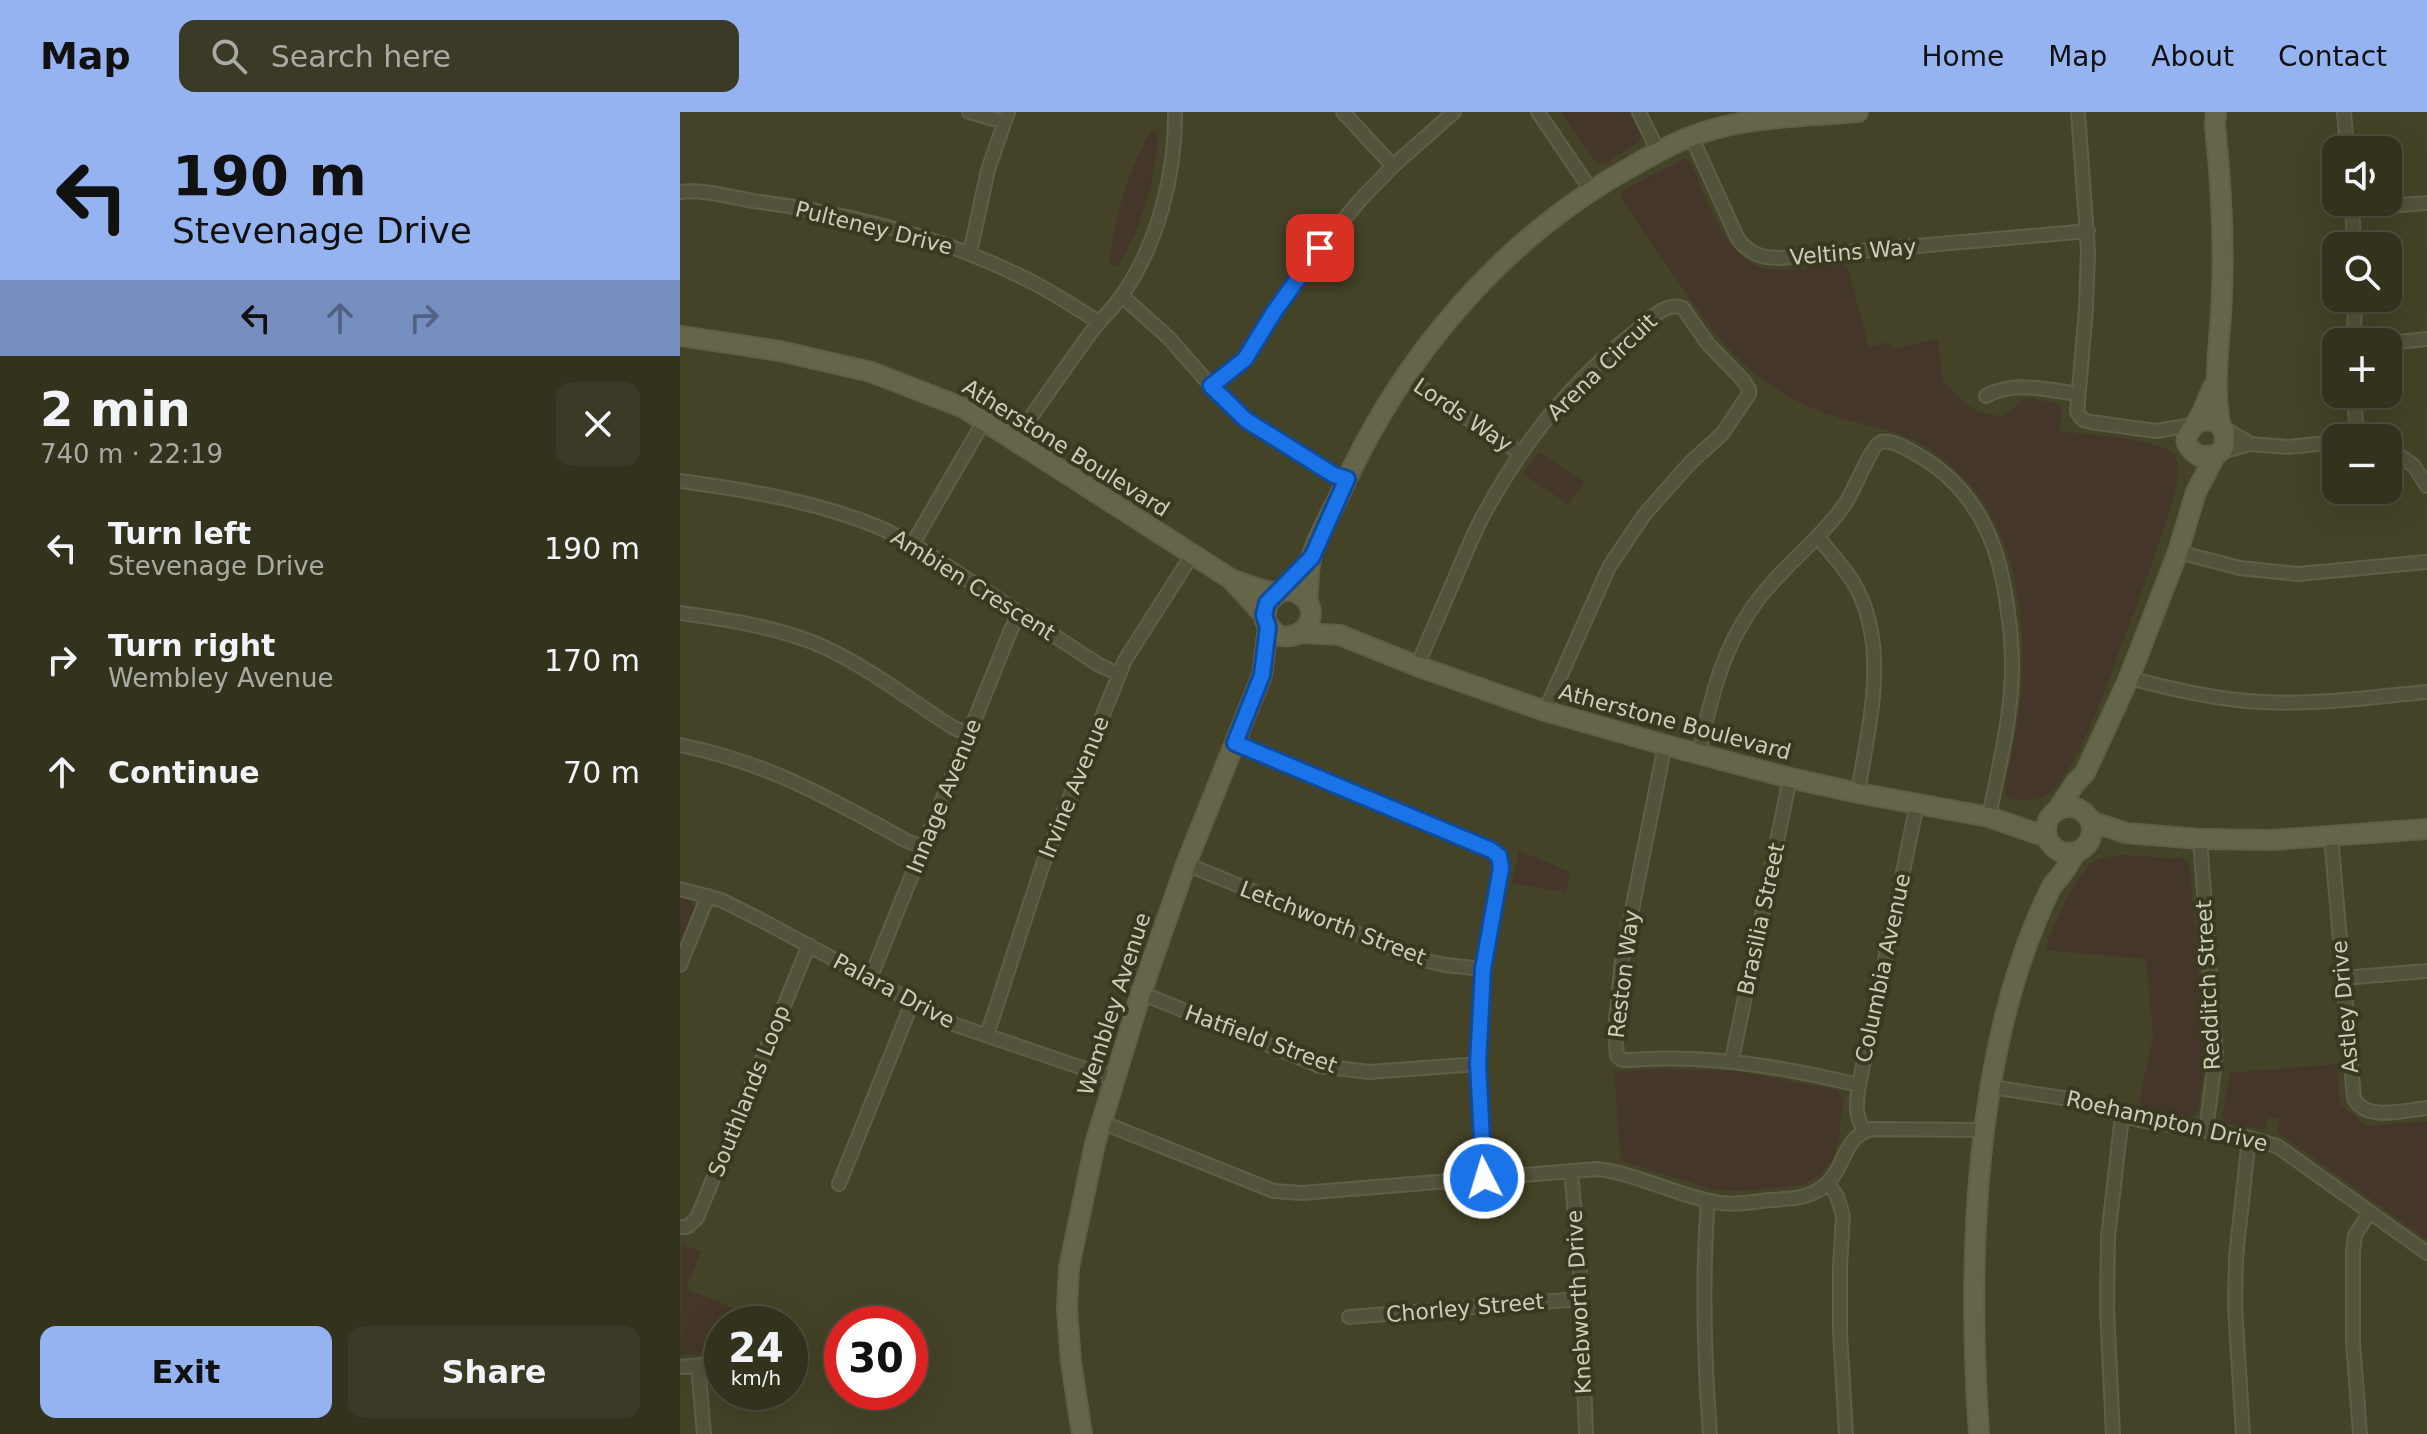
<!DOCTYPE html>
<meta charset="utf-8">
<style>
body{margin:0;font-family:"DejaVu Sans",sans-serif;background:#3b3a26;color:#f1f3f6;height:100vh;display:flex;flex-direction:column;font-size:30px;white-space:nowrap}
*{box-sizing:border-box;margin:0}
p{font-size:26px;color:#a9aaa4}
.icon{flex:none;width:44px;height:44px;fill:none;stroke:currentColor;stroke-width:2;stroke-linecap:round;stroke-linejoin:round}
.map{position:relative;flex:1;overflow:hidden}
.drawer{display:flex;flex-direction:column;background:#33321d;width:680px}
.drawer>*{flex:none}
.banner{background:#95b2f1;color:#111;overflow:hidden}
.buttons{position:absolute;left:1642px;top:24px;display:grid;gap:16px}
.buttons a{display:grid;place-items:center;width:80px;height:80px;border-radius:16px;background:#33321d;box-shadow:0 8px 32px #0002,0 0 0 2px #4e4d3b;font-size:40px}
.speed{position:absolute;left:24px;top:1194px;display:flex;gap:16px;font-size:40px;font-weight:700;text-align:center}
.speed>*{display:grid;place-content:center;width:104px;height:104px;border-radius:50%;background:#33321d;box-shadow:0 8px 32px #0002,0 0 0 2px #4e4d3b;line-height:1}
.speed small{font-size:20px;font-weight:400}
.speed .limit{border:12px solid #d22;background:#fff;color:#111}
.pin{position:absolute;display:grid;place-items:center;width:68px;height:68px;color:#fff;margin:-34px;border-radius:16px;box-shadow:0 4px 12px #0006}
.me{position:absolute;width:88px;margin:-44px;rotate:355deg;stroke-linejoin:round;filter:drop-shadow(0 0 6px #0008)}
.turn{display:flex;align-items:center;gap:28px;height:168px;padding:0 40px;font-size:36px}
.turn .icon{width:104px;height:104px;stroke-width:2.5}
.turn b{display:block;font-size:56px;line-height:68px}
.lanes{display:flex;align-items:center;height:76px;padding:0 40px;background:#0003;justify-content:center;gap:40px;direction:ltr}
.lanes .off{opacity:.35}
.round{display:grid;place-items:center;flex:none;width:84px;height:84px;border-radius:16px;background:#3b3a26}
.headline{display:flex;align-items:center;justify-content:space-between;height:136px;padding:0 40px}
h1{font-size:48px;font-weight:800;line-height:60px}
.primary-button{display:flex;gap:16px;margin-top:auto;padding:16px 40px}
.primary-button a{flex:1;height:92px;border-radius:16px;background:#95b2f1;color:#111;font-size:32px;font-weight:800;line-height:92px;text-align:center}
.primary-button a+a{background:#3b3a26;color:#f1f3f6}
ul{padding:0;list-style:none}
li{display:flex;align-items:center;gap:24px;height:112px;padding:0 40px}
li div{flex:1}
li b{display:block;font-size:30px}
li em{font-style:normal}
header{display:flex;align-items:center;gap:48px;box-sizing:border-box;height:112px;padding:0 40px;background:#95b2f1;color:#111}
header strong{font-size:38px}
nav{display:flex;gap:44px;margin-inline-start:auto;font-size:28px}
.search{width:560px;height:72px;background:#3b3a26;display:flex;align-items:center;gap:20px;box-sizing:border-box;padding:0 28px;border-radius:16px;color:#a9aaa4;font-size:30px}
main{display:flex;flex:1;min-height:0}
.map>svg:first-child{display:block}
.green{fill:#443729}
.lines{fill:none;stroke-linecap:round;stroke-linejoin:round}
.street-casing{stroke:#5f5f48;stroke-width:16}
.secondary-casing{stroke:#5f5f48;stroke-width:22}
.street{stroke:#53533b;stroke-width:12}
.secondary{stroke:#656649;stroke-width:18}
.route-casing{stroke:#114b97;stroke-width:20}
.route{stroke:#1a73e8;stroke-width:14}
.labels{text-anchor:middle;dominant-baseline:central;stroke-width:8;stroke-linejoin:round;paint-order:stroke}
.street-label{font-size:22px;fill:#cccdb9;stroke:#393920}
</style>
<header>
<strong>Map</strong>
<div class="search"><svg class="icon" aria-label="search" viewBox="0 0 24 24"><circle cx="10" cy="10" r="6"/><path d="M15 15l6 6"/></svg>Search here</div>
<nav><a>Home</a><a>Map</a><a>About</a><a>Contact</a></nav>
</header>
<main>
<section class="drawer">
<div class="banner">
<div class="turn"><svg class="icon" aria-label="left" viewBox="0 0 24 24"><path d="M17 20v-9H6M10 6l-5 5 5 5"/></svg><div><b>190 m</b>Stevenage Drive</div></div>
<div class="lanes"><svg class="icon" aria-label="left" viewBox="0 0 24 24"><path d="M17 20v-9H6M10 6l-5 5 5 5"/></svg><svg class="icon off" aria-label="ahead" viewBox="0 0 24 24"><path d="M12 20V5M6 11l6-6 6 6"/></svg><svg class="icon off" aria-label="right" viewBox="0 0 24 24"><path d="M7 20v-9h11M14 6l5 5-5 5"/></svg></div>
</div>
<div class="headline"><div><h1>2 min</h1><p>740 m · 22:19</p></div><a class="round"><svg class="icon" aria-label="close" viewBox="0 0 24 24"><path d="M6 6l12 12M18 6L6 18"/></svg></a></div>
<ul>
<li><svg class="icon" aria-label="left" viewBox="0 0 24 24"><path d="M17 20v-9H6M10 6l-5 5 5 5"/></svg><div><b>Turn left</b><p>Stevenage Drive</p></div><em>190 m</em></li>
<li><svg class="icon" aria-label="right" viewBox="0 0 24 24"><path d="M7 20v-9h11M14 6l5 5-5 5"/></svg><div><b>Turn right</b><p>Wembley Avenue</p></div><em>170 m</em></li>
<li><svg class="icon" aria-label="ahead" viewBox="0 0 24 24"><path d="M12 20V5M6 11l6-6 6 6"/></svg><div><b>Continue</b></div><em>70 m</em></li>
</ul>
<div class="primary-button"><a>Exit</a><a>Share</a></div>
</section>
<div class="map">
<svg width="1747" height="1322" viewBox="0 0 1747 1322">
<rect width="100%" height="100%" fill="#444327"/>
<path class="green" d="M881,0H949L961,24L958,31L923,52L916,50Z
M471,18L478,20C476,68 463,113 438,154L429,151C435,103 448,60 471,18Z
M1003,47L1010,50C1026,83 1046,151 1087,157C1110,160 1138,154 1161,152L1168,156L1189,235L1210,230L1212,238L1258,226L1263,270C1287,292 1290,302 1324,304L1345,286L1378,291L1382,296L1380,319C1403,322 1478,327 1493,341C1499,347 1498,357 1498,365C1496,380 1490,397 1485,412C1473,451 1458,489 1444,527C1429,566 1400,655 1370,680C1358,690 1344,689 1329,687L1325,681C1331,643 1340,605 1342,567C1347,474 1323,372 1233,328C1211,317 1187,313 1163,307C1136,299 1110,287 1087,271C1049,244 1025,208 999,171C980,143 960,114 941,86L942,79Z
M859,340L904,370L888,392L843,362Z
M839,739L890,760L886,780L832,772Z
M1443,743L1504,747L1509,752L1526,946L1518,1000L1512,1005L1463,996L1459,990L1473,925L1466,847L1365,838C1373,815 1395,759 1417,748C1424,744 1434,744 1443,743Z
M0,782L11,784C18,804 8,821 0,839Z
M1657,952L1660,992L1687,1014L1747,1009V1128L1598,1020L1599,1007L1588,1006L1586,1018L1546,1011L1542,1005L1550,961Z
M981,957L1056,959L1157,978L1164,988L1158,1029L1153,1047L1140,1063L1122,1073L1059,1079L1035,1078L941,1049L934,960Z
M2,1132L21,1139L6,1177L61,1199L55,1212H42V1239L0,1243Z"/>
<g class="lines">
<g class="street-casing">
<path id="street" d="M289,0L324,10
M663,0L713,54
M858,0L911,78
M959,0L978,39
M1398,0L1408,139L1406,197L1397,300L1403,308L1411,310L1476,319L1512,313
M1664,0L1667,38
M1011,24L1058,127C1070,142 1081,146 1100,146L1408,119
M0,80C23,77 50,85 73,89C166,101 260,124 344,166C370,178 394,195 419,210
M1672,90L1674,134
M1672,97L1747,91
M290,141L308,58L328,0
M442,184L489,226L531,274L566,308L654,363L667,367
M1674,230L1675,186
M1708,231L1747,227
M725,265L840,341
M531,274L565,247L594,200L640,136L681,87L713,54L774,0
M1674,282L1677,326
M1306,284C1334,268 1368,278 1398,282
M1543,316L1571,332
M334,329C360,292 386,255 412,219C421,207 432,198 440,186C477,135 496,62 495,0
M1708,335L1734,354L1747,374
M1541,340L1571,332L1608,335L1656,330
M0,369C66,378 134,389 196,414C231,429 264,452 296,473C337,499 378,526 419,553L439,562
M1139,426C1151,442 1167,458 1176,475C1210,539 1188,614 1178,681
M232,433L304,309
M1498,440L1560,456L1618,462L1747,450
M0,501C44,507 90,514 132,530C182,550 228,587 274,616L289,622
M737,554C752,520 766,486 781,452C788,436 795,418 804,402C842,332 892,268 956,219C969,209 985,189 1003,196L1028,232L1063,268L1069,277V282L1042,322L1010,351L964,403L929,455L865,599
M1449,566C1492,577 1538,588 1582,590C1637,593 1692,585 1747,580
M555,631L811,738L819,744L821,756L803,857L798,952L804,1066
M0,633C89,651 149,686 227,729L243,735
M985,633L942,848L935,918L937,944L942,948H950C1028,942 1103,955 1179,973
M1019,642C1032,578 1046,522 1091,472C1116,444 1143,423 1165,392C1173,381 1192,332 1201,330C1214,326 1244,347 1255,354C1304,391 1321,442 1328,501C1332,527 1333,553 1331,579C1328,621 1317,663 1309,705
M1651,725L1674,986C1685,1010 1725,998 1747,996
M1520,727L1536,942L1526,1018
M506,752L739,847L765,853L803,857
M0,777L41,788L81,808L276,913L435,967
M0,853L28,784
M1663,866L1747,859
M190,867L330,520L339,501
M461,881L640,954L689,960L798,952
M307,923L363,752L445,548L512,443
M1052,948L1110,666
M1311,975L1390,987L1460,1008L1569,1026L1597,1034L1747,1141
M421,1010L594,1079L622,1081L917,1057C959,1062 995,1083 1035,1090C1052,1094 1072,1090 1090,1088C1106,1087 1123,1087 1137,1079C1168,1061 1159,1027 1191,1017L1305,1018
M1184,1019C1175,1003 1176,991 1179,973L1237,692
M891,1059L900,1160L906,1322
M159,1072L232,891
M1148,1072L1157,1084L1163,1104L1160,1155V1220L1166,1322
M1028,1089C1022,1166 1024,1244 1030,1322
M0,1115H7L17,1106L129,833
M669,1205L900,1187
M18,1254L24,1322
M0,1255L42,1251
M1433,1322L1427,1196L1428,1125L1442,1004
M1563,1322L1555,1194L1556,1145L1569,1026
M1680,1322L1673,1230V1139L1675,1123L1690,1100"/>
</g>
<g class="secondary-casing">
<path id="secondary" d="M1536,0L1535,14C1541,69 1544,126 1542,181C1541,225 1532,268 1540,311
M0,224L100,239L191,260L284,296L551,467C565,472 580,479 594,480C603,480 611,476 619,482C644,497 626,532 597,523L585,509L587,491L598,481
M1518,309L1535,308L1545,320L1544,336L1535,344H1519C1495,328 1511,320 1520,305C1525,295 1528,284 1534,274
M551,467L584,503
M627,489C629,475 628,460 631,447C636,426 652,400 661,380C721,246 821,127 951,55C970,44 989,33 1010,25C1062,4 1123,5 1178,0
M620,521L660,523L737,554L865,599L985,633L1110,666L1178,681L1309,705L1367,725
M1366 718a23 23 0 1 1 46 0a23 23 0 1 1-46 0Z
M1378,697L1396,670L1405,661L1449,566L1498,440L1516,380L1535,344
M1410,709L1446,721L1520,727L1593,728L1747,717
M402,1322L391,1250L387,1196L389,1155L415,1032L461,881L506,752L582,563L588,515
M1299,1322C1287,1149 1293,934 1371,776C1374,770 1379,767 1382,762C1387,755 1391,748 1395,741"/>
</g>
<use href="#street" class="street"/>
<use href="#secondary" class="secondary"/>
</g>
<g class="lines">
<g class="route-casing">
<path id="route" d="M640,136L594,200L565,247L531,274L566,308L654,363L667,367L632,445L587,491L584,503L588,515L582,563L555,631L811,738L819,744L821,756L803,857L798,952L804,1066"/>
</g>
<use href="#route" class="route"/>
</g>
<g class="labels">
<g class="street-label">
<text transform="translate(194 116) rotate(14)">Pulteney Drive</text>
<text transform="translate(1173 140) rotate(-5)">Veltins Way</text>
<text transform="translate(922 255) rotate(-44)">Arena Circuit</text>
<text transform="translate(783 303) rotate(34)">Lords Way</text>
<text transform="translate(386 336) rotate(32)">Atherstone Boulevard</text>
<text transform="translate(293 473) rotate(32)">Ambien Crescent</text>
<text transform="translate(995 610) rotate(15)">Atherstone Boulevard</text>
<text transform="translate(394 675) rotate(-68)">Irvine Avenue</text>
<text transform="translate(264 684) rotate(-68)">Innage Avenue</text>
<text transform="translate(1081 807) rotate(-78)">Brasilia Street</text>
<text transform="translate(653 811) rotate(21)">Letchworth Street</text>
<text transform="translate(1203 856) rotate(-78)">Columbia Avenue</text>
<text transform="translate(944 862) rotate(-83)">Reston Way</text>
<text transform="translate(1528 873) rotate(-93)">Redditch Street</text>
<text transform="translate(214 879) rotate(28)">Palara Drive</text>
<text transform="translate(434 892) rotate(-72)">Wembley Avenue</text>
<text transform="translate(1665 895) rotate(-95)">Astley Drive</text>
<text transform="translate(581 927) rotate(20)">Hatfield Street</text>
<text transform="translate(69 979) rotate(-68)">Southlands Loop</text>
<text transform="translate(1487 1009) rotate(13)">Roehampton Drive</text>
<text transform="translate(899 1190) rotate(-93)">Knebworth Drive</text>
<text transform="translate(785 1196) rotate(-5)">Chorley Street</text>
</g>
</g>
</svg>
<div class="buttons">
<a><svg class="icon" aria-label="sound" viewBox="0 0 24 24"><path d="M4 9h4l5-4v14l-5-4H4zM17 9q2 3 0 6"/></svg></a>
<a><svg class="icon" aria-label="search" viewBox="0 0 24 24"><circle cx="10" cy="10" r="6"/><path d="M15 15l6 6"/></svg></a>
<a>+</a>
<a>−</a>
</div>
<div class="speed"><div>24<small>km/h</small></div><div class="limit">30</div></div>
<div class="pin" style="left:640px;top:136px;background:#d93025"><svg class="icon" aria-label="arrive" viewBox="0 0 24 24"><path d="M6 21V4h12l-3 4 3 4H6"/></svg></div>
<svg class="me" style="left:804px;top:1066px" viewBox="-20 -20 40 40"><circle r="17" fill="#1a73e8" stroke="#fff" stroke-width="3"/><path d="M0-11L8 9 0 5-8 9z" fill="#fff"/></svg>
</div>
</main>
